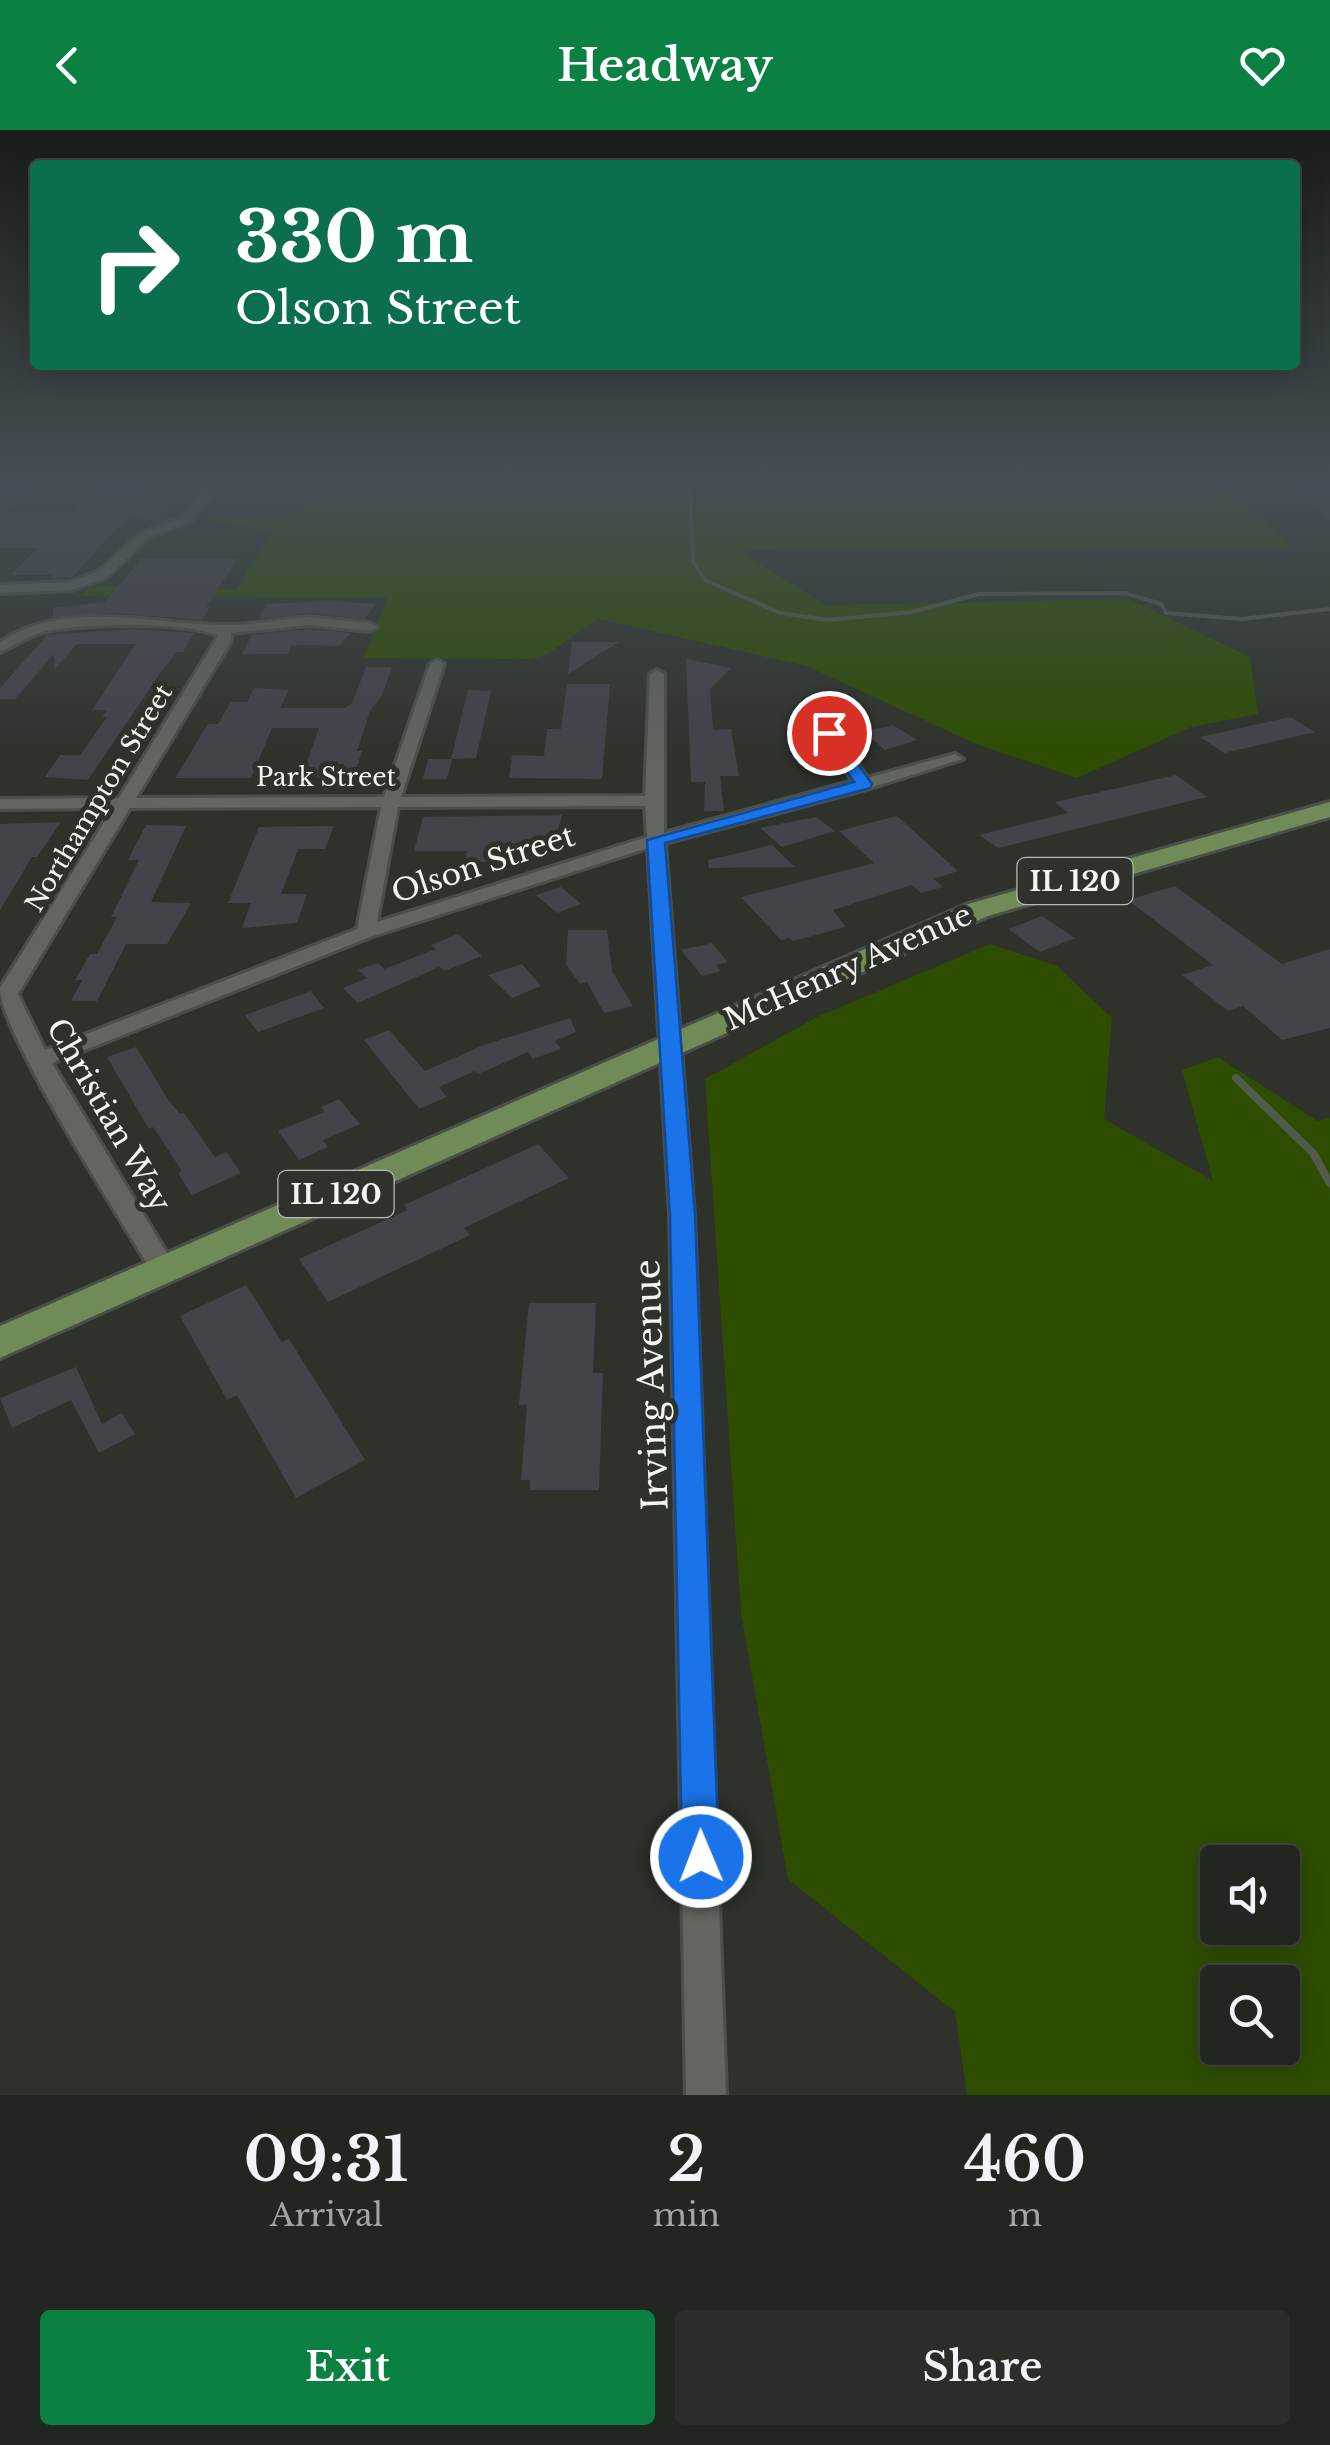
<!DOCTYPE html>
<style>
body{margin:0;font-family:"Libre Baskerville",serif;background:#2a2e29;color:#f1f3f6;height:100vh;display:flex;flex-direction:column;font-size:38px;white-space:nowrap}
*{box-sizing:border-box;margin:0}
p{font-size:32px;color:#a2a5a5}
.icon{flex:none;width:55px;height:55px;fill:none;stroke:currentColor;stroke-width:2;stroke-linecap:round;stroke-linejoin:round}
.map{position:relative;height:1965px;overflow:hidden}
.panel{display:flex;flex-direction:column;background:#222620;flex:1}
.panel>*{flex:none}
.banner{position:absolute;left:30px;top:30px;width:1270px;height:210px;border-radius:10px;box-shadow:0 5px 25px #0003,0 0 0 2px #3f433e;background:#0b6e4f;color:#fff;overflow:hidden}
.buttons{position:absolute;left:1200px;top:1715px;display:grid;gap:20px}
.buttons a{display:grid;place-items:center;width:100px;height:100px;border-radius:10px;background:#222620;box-shadow:0 5px 25px #0003,0 0 0 2px #3f433e;font-size:50px}
.pin{position:absolute;display:grid;place-items:center;width:85px;height:85px;color:#fff;margin:-42px;border:5px solid #fff;border-radius:50%;box-shadow:0 2px 10px #0007}
.me{position:absolute;width:110px;margin:-55px;rotate:359deg;stroke-linejoin:round;filter:drop-shadow(0 0 8px #0008)}
.turn{display:flex;align-items:center;gap:35px;height:210px;padding:0 40px;font-size:45px}
.turn .icon{width:130px;height:130px;stroke-width:2.5}
.turn b{display:block;font-size:70px;line-height:85px}
.eta{display:flex;justify-content:space-evenly;align-items:center;height:170px;text-align:center}
.eta b{font-size:60px;font-weight:600;line-height:70px}
.cta{display:flex;gap:20px;margin-top:auto;padding:20px 40px}
.cta a{flex:1;height:115px;border-radius:10px;background:#0b8043;color:#fff;font-size:40px;font-weight:600;line-height:115px;text-align:center}
.cta a+a{background:#2a2e29;color:#f1f3f6}
header{display:flex;justify-content:space-between;align-items:center;height:130px;padding:0 40px;background:#0b8043;color:#fff;font-size:45px;font-weight:600}
.map>svg:first-child{display:block}
.green{fill:#2e4d00;fill-rule:evenodd}
.lines{fill:none;stroke-linecap:round;stroke-linejoin:round}
.stream-far1{stroke:#525b4a;stroke-width:4}
.stream{stroke:#525b4a;stroke-width:8}
.building{fill:#43434a}
.minor-casing{stroke:#4b4f49;stroke-width:6}
.primary-casing{stroke:#4b4f49;stroke-width:6}
.minor{fill:#62665f;fill-rule:evenodd}
.primary{fill:#708a58;fill-rule:evenodd}
.route{fill:#1a73e8;stroke:#114b97;stroke-width:2.5}
.labels{text-anchor:middle;dominant-baseline:central;stroke-width:10;stroke-linejoin:round;paint-order:stroke}
.far-street-label{font-size:25px;fill:#f2f5f1;stroke:#2e322b}
.shield{fill:#2e322b;stroke:#b7bab6;stroke-width:2.5}
.shield-label{font-size:28px;font-weight:bold;fill:#f2f5f1}
.street-label{font-size:30px;fill:#f2f5f1;stroke:#2e322b}
.near-street-label{font-size:35px;fill:#f2f5f1;stroke:#2e322b}
</style>
<header><svg class="icon" aria-label="back" viewBox="0 0 24 24"><path d="M15 5l-7 7 7 7"/></svg>Headway<svg class="icon" aria-label="heart" viewBox="0 0 24 24"><path d="M12 20l-8-8c-3-5 5-10 8-4 3-6 11-1 8 4z"/></svg></header>
<div class="map">
<svg width="1330" height="1965" viewBox="0 0 1330 1965">
<rect width="100%" height="100%" fill="#2e322b"/>
<path class="green" d="M339,354H1228L1292,418L745,420L748,427L826,475L1129,469L1250,527L1258,584L1191,597L1077,648L976,614L807,536L598,489L546,525L530,529L364,528L387,468L80,466L89,456L237,459L272,401L218,393L210,387C250,386 313,388 339,354Z
M990,814L1057,836L1112,888L1104,989L1213,1051L1182,940L1218,927L1317,991L1330,988V1965H967L955,1882L788,1749L741,1483L705,949L817,887ZM1282,1732V1798H1218V1732ZM1282,1852V1918H1218V1852Z"/>
<g class="lines">
<path class="stream-far1" d="M690,354L693,432L705,450L780,483L828,490L912,482L979,464L1125,463L1161,474L1166,483L1241,489L1330,479"/>
<path class="stream" d="M1236,948L1313,1023L1330,1053"/>
</g>
<path class="building" d="M7,354H36L5,382H73L98,358H154L145,368L176,369L157,390L127,387L73,447L52,449V445H11L38,418H0V360Z
M1291,354H1330V390Z
M141,429H238L206,477H210L202,490L113,483L53,487V478L105,472Z
M329,471L376,474L364,489L309,483L259,489L266,474Z
M132,499L194,503L183,522H177L161,542L88,650L45,647L60,625H80L107,587H102L108,580H92L135,514H77L54,540V524L15,569H0V558L47,505Z
M309,499L351,503L339,516L292,515L288,524H242L252,505Z
M572,512H619L568,544Z
M686,529L731,538L710,559L713,600L731,599L739,646H720L724,681H704L705,652H691Z
M366,537H392L382,565L370,581L357,621H362L354,646L302,647L319,598H272L251,648H175L208,594H218L231,572H247L254,558L289,560L280,578H345L352,573Z
M567,554H610L602,649L509,648L512,625L544,626L547,599H561Z
M468,560L491,561L476,628L451,629Z
M1290,587L1315,602L1224,623L1200,607Z
M893,595L917,610L885,620L864,602Z
M428,629H452L447,649H423Z
M1176,645L1207,667L998,718L979,705L1068,683L1055,672Z
M562,685L552,722H517L516,729L502,732H465L467,721H414L423,687Z
M897,686L958,741L934,749L943,757L921,763L912,755L833,780L846,797L793,811L789,808L781,810L741,767L874,733L839,701Z
M816,687L835,701L782,717L760,698Z
M61,692L37,727H32L0,780V694Z
M146,695L186,696L151,772L191,773L167,814H126L97,871H71L82,850H75L90,824H97L117,787H111L139,730H128Z
M334,696L325,719H298L281,764H307L297,793L242,798L251,773H228L259,697Z
M772,715L795,737L709,738L708,730Z
M1175,756L1282,834L1330,819V898L1282,910L1243,876L1228,881L1182,845L1213,835L1128,770Z
M561,757L581,774L557,783L536,765Z
M1042,786L1075,808L1040,822L1008,799Z
M568,800H607L612,841L633,876L604,883L587,852L580,854L566,834Z
M458,804L482,826L444,841L439,837L358,873L343,858L367,848L358,840L378,833L384,839L436,819L431,815Z
M712,813L728,832L716,835L721,841L702,846L681,820Z
M522,834L541,856L512,868L488,845Z
M311,861L324,878L258,902L245,885Z
M570,888L576,902L555,911L561,919L533,929L528,922L478,944L475,941L439,957L447,967L419,979L364,910L389,900L425,941L484,915Z
M136,917L169,971L180,984L184,983L215,1027L226,1022L241,1043L192,1065L178,1043L182,1041L153,997L149,999L107,927Z
M339,969L360,994L323,1010L328,1017L299,1030L278,1001L325,982L321,977Z
M538,1014L569,1048L464,1098L470,1105L328,1172L299,1129L408,1080L404,1075Z
M246,1155L282,1212L289,1209L365,1330L296,1368L237,1265L227,1270L180,1186Z
M529,1173H596L593,1243H603L599,1360H530V1350H521L527,1275H519Z
M76,1237L102,1294L122,1283L135,1304L99,1323L71,1270L12,1298L0,1268Z"/>
<g class="lines">
<g class="minor-casing">
<path id="minor" d="M209,354H219L191,391L149,407L107,447L72,460L0,463V455L70,452L99,441L141,403L183,387Z
M309,487L370,493L377,497L370,501L309,495L231,503V511L136,668L384,667L430,534L437,530L444,534L401,667L645,666L650,544L657,540L664,544V703L853,651L821,603L829,598L834,600L867,648L955,624L963,629L870,658L665,713L694,1085L726,1965H686L670,1085L648,718L373,806L52,933L177,1140L173,1147L164,1150L155,1147C125,1095 0,904 0,858L113,678L0,679V669L119,668L218,506C189,491 77,493 43,502C27,506 15,516 0,522V512C68,467 156,496 231,495C257,495 283,488 309,487ZM645,676L647,707L377,792L398,677ZM381,677L357,799L45,920L18,864L130,678Z"/>
</g>
<g class="primary-casing">
<path id="primary" d="M1330,672V687L988,786L0,1228V1196L968,774Z"/>
</g>
<use href="#minor" class="minor"/>
<use href="#primary" class="primary"/>
</g>
<linearGradient id="sky" x2="0" y2="1"><stop stop-color="#191c18"/><stop offset="0.56" stop-color="#464f55"/><stop offset="1" stop-color="#464f55" stop-opacity="0"/></linearGradient>
<rect width="1330" height="629" fill="url(#sky)"/>
<path class="route" d="M829,598L834,600L872,654L870,658L665,713L695,1085L719,1727L714,1740L701,1745L688,1740L682,1727L670,1085L647,710L854,652L821,603Z"/>
<g class="labels">
<g class="far-street-label">
<text x="326" y="647">Park Street</text>
<text transform="translate(99 668) rotate(-59)">Northampton Street</text>
</g>
<g class="shield">
<rect x="1017.5" y="728" width="115" height="46" rx="8"/>
<rect x="278.5" y="1041" width="115" height="46" rx="8"/>
</g>
<g class="shield-label">
<text x="1075" y="751">IL 120</text>
<text x="336" y="1064">IL 120</text>
</g>
<g class="street-label">
<text transform="translate(483 734) rotate(-18)">Olson Street</text>
<text transform="translate(848 837) rotate(-24)">McHenry Avenue</text>
<text transform="translate(109 985) rotate(60)">Christian Way</text>
</g>
<g class="near-street-label">
<text transform="translate(651 1255) rotate(-92)">Irving Avenue</text>
</g>
</g>
</svg>
<div class="buttons">
<a><svg class="icon" aria-label="sound" viewBox="0 0 24 24"><path d="M4 9h4l5-4v14l-5-4H4zM17 9q2 3 0 6"/></svg></a>
<a><svg class="icon" aria-label="search" viewBox="0 0 24 24"><circle cx="10" cy="10" r="6"/><path d="M15 15l6 6"/></svg></a>
</div>
<div class="pin" style="left:829px;top:603px;background:#d93025"><svg class="icon" aria-label="arrive" viewBox="0 0 24 24"><path d="M6 21V4h12l-3 4 3 4H6"/></svg></div>
<svg class="me" style="left:701px;top:1727px" viewBox="-20 -20 40 40"><circle r="17" fill="#1a73e8" stroke="#fff" stroke-width="3"/><path d="M0-11L8 9 0 5-8 9z" fill="#fff"/></svg>
<div class="banner">
<div class="turn"><svg class="icon" aria-label="right" viewBox="0 0 24 24"><path d="M7 20v-9h11M14 6l5 5-5 5"/></svg><div><b>330 m</b>Olson Street</div></div>
</div>
</div>
<section class="panel">
<div class="eta">
<div><b>09:31</b><p>Arrival</p></div>
<div><b>2</b><p>min</p></div>
<div><b>460</b><p>m</p></div>
</div>
<div class="cta"><a>Exit</a><a>Share</a></div>
</section>
